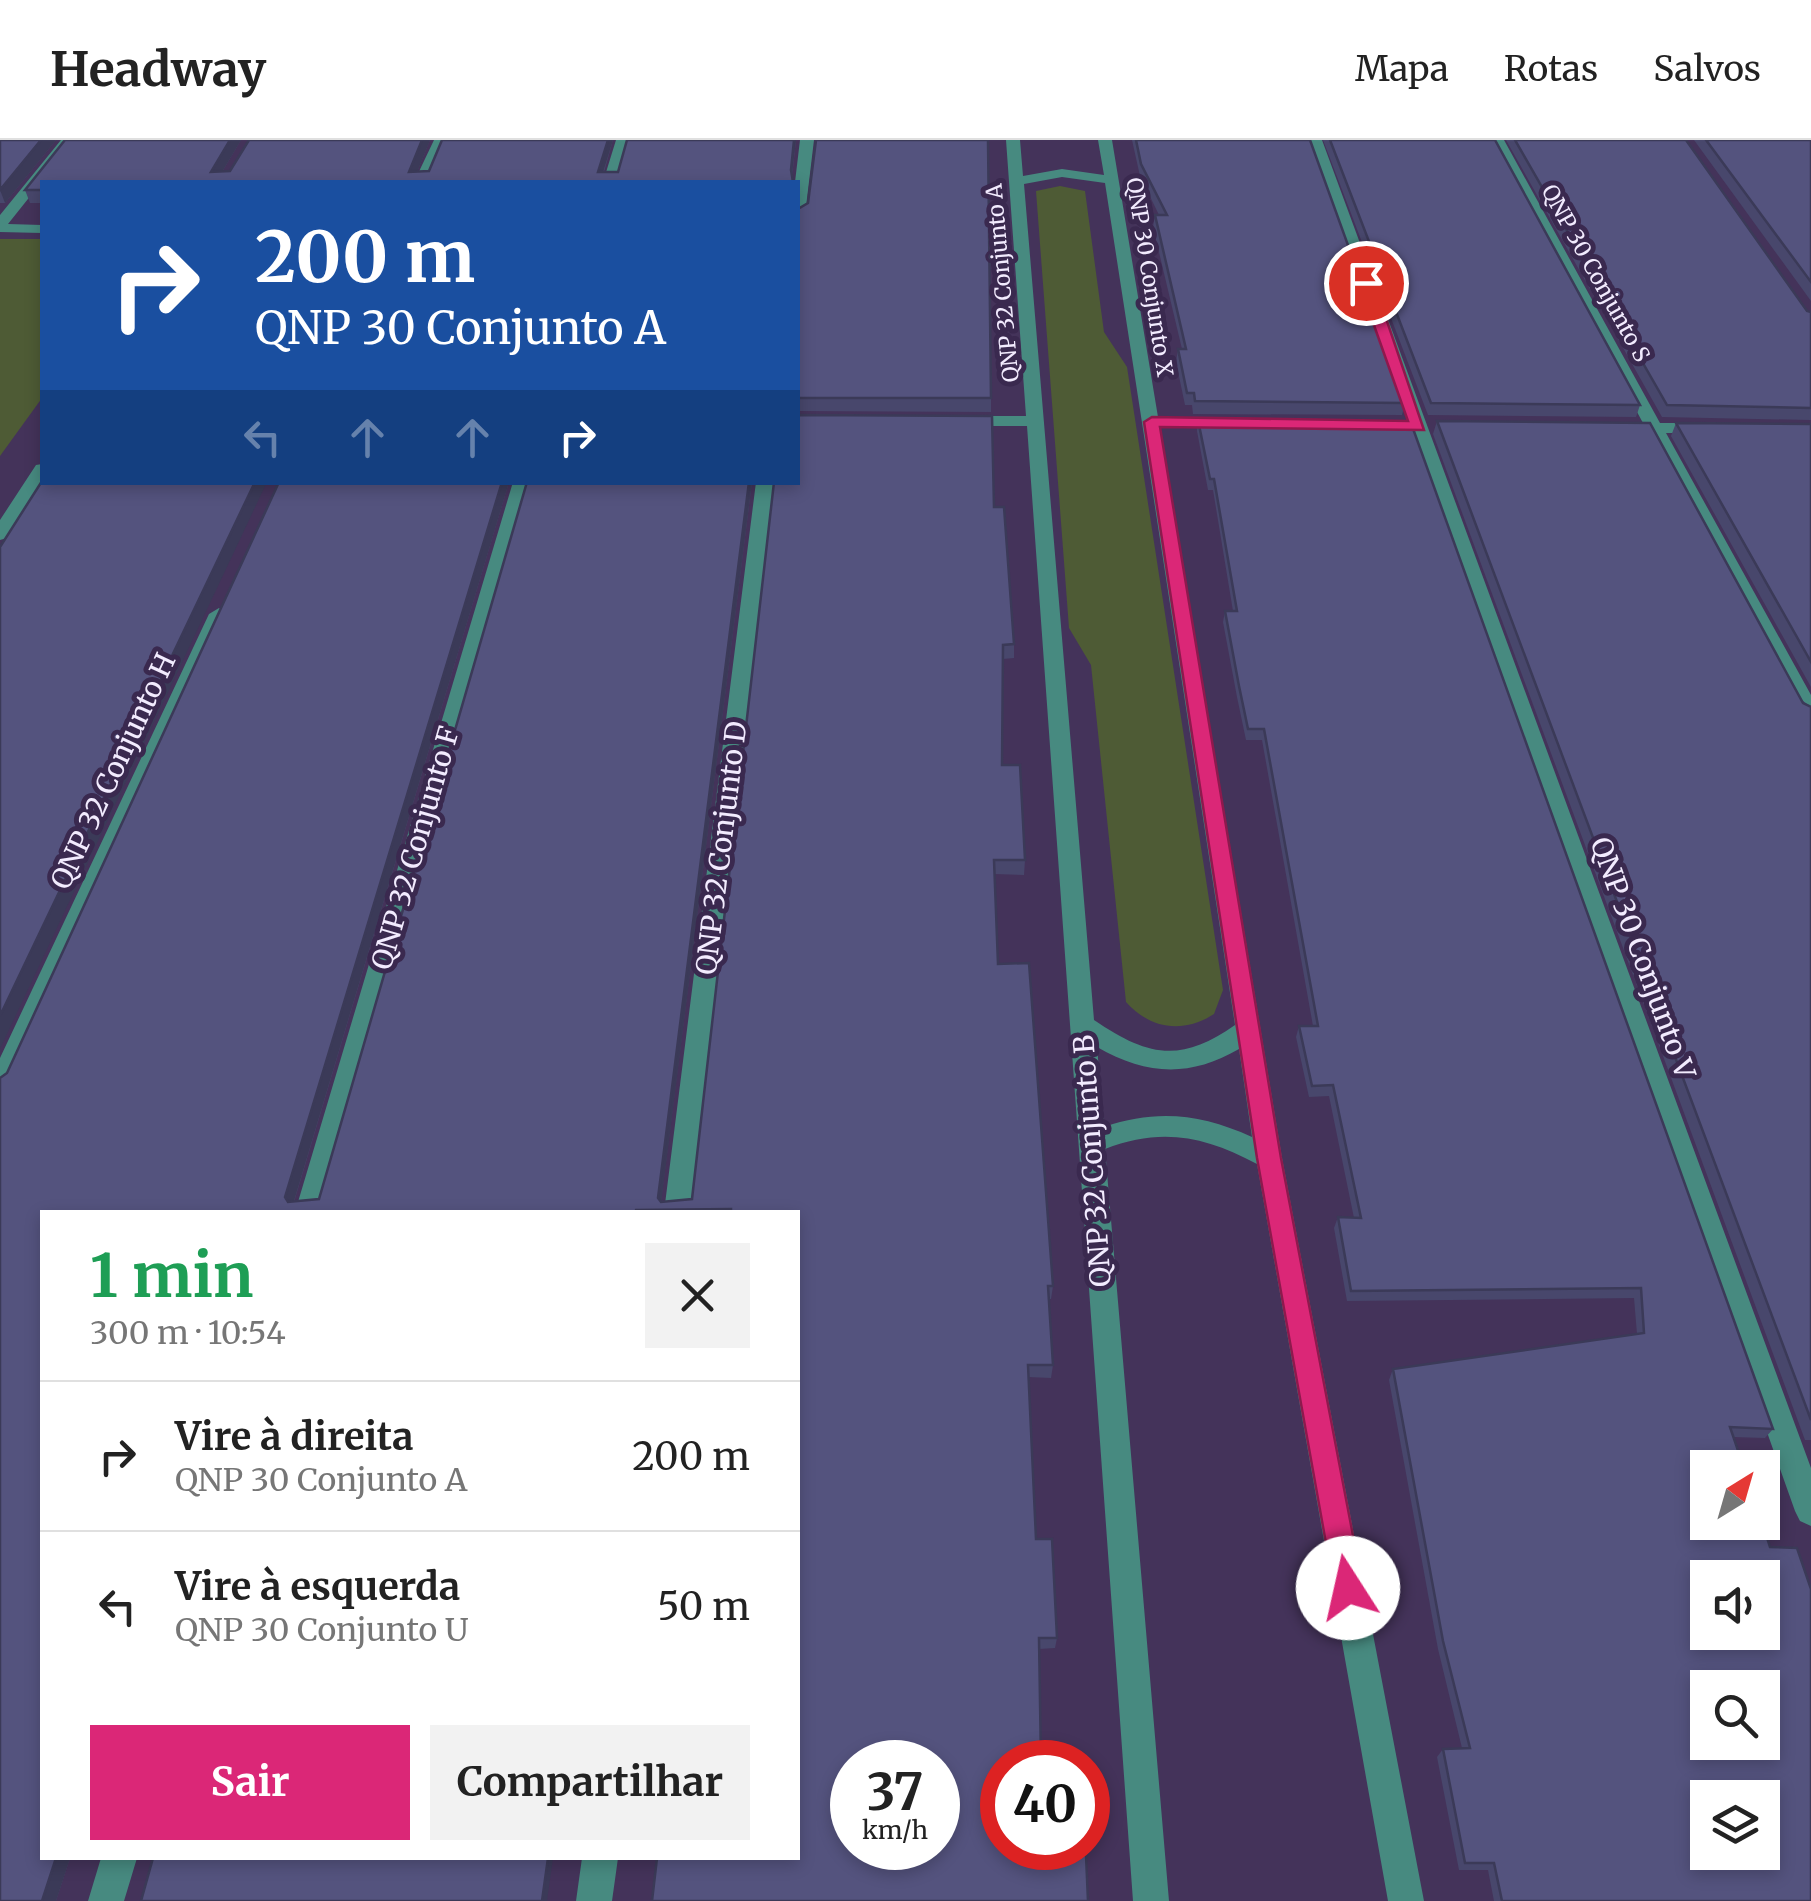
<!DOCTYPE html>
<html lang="pt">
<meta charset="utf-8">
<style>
body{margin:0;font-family:Merriweather,serif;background:#f2f2f2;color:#222;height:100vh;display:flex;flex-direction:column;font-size:38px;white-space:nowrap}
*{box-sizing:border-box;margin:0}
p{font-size:32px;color:#767676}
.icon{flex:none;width:55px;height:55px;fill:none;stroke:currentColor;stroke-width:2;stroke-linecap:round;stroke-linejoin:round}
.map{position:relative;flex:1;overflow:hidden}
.sheet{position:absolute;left:40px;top:1070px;width:760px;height:650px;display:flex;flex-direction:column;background:#fff;border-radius:0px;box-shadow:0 5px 15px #0003}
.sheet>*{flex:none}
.banner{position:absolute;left:40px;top:40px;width:760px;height:305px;border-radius:0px;box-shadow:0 5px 15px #0003;background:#1a4fa0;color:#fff;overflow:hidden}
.needle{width:65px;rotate:37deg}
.controls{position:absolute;left:1690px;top:1310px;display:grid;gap:20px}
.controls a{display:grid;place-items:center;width:90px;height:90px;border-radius:0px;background:#fff;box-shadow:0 5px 15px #0003;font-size:50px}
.speed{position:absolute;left:830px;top:1600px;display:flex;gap:20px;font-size:50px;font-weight:700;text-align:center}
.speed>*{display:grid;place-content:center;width:130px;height:130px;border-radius:50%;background:#fff;box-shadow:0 5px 15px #0003;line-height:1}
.speed small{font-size:25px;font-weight:400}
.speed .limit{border:15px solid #d22;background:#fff;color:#111}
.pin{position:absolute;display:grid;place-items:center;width:85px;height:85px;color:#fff;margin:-42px;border:5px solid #fff;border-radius:50%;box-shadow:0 2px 10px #0007}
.me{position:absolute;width:110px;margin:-55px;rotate:350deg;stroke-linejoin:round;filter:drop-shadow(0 0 8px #0008)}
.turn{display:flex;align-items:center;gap:35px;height:210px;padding:0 50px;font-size:45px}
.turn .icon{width:130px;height:130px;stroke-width:2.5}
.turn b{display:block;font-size:70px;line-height:85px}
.lanes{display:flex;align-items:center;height:95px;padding:0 50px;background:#0003;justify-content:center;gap:50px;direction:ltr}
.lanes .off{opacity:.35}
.round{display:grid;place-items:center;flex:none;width:105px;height:105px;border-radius:0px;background:#f2f2f2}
.head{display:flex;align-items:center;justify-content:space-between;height:170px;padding:0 50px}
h1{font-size:60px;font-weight:700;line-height:75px;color:#1e9e55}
.action{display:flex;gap:20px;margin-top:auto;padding:20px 50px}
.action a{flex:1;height:115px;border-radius:0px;background:#db2777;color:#fff;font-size:40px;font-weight:700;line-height:115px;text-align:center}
.action a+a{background:#f2f2f2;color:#222}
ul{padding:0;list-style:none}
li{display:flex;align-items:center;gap:30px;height:150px;padding:0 50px;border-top:2px solid #e0e0e0}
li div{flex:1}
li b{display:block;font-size:38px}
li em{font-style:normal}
header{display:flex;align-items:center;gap:60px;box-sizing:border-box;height:140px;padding:0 50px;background:#fff;border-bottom:2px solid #e0e0e0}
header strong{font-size:48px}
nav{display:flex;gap:55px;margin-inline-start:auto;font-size:35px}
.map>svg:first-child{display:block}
.green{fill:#4e5b35}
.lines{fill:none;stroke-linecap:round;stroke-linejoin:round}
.minor{fill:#478a80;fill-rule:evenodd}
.wall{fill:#48476c;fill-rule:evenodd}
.shaded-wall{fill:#3b3a58}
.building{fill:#54537e;stroke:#3b3a58;stroke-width:2.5;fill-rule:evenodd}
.route{fill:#db2777;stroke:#8e194d;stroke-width:2.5}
.labels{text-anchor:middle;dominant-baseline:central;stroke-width:10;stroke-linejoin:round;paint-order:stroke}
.far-street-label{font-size:22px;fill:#f2ebfe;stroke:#3a294f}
.street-label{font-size:28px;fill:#f2ebfe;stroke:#3a294f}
</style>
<header>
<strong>Headway</strong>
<nav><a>Mapa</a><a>Rotas</a><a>Salvos</a></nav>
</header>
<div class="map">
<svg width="1811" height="1761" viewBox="0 0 1811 1761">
<rect width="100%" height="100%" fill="#44335a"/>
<path class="green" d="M1060,46L1085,51L1104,192L1127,227L1223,850L1214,874C1183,894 1150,889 1126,862L1091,525L1069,488L1036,51Z
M0,99H42V258L0,316Z"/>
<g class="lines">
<path class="minor" d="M61,0H75L8,84L42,85V93L0,92V75Z
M434,0H448L428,42H414Z
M616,0H630L617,42H603Z
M800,0H814L805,75L798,79L795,42Z
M1006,0H1020L1023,36L1062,29L1104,35L1098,0H1112L1158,277L1232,278L1241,283L1232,288L1160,287L1282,1018L1424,1761H1388L1257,1024C1205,996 1161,987 1105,1009L1169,1761H1133L1027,286H957L948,281L957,276H1026ZM1062,37L1105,43L1235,885C1180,924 1147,916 1094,880L1024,44ZM1097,907C1146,935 1189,938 1239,909L1252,997C1201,974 1157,969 1104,987Z
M1308,0H1322L1811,1328V1386L1800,1381L1795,1371Z
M1490,0H1504L1660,283H1707L1716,288L1707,293H1666L1811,555V581L1800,574L1649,293H1622L1613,288L1622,283H1643Z
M42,324V342L7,398L0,400V380L36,325Z
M513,342H531L322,1072H295Z
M756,342H774L691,1072H664Z
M219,468L229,474L13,945L9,952L0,955V918L209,474Z
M101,1718H137L124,1761H88Z
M582,1718H618L612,1761H576Z"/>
</g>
<path class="wall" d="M0,0H56L5,63H0Z
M65,0H241L222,32L230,31L249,0H430L417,32L429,31L442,0H613L604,32H618L627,0H796L792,37L42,42V63H30L25,50Z
M1132,0H1310L1405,263L1402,275L1193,274L1192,265H1185L1176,222L1178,209H1182L1153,87L1155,75H1159L1140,36Z
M1323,0H1495L1640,265L1636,277L1428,275Z
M1506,0H1686L1807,171L1811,172V280L1662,277Z
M1694,0H1811V161Z
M798,69L991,258V272L798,271V273Z
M798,275L992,276L994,367H1004L1014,504V518L1003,519L1002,625H1020L1025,720L1024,735L994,734L998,824L1029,823L1053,1146L1051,1159H1049L1053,1225L1051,1238L1028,1237L1036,1399H1052L1057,1498L1055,1508L1039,1509L1041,1622H1002V1708H1072V1715H1086L1088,1761H652L657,1718H798V1072H42V1718H70L56,1761H0V938L7,933L279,342H509L294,1062L319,1059L527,342H752L661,1062L692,1059L774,342H798ZM852,1622H938V1708H852Z
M1198,280L1773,1289L1765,1298L1733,1297L1811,1761H1494L1488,1730H1459L1437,1617L1443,1609L1462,1608L1438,1509L1389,1240L1393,1229L1637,1194L1634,1158L1347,1161L1334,1088L1338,1077L1354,1078L1329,956L1309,957L1296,897L1299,886H1313L1262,600H1246L1237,557L1223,482L1225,471H1233L1213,350H1208L1197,291Z
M1437,281L1811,567V1300H1805L1433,294Z
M1676,283L1811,284V547L1671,296Z"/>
<path class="shaded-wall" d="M41,0H56L5,63L0,50Z
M230,0H241L216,42L211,32Z
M422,0H430L413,42L409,32Z
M608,0H613L600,42L598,32Z
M794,0H796L791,42V30Z
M255,342H267L0,909V876Z
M502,342H509L291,1071L285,1057Z
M749,342H752L660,1072L658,1058Z
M56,1718H70L56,1761H42Z
M548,1718H553L547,1761H542Z"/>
<path class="building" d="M0,0H41L0,50Z
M65,0H230L211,32L230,31L249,0H422L409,32L429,31L442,0H608L598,32H618L627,0H794L791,30L793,42H42V50H25Z
M816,0H988L991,258H798V69L808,63Z
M1136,0H1310L1405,263L1195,261L1194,253H1187L1178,209H1186L1155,75H1167L1141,24Z
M1330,0H1495L1640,265L1431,263Z
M1515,0H1686L1807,171L1811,172V268L1667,265Z
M1706,0H1811V142Z
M798,275L992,276L994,367H1004L1014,504L1003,505L1002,625H1020L1025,720H994L998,824L1029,823L1053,1146H1048L1053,1225H1028L1036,1399H1052L1057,1498H1039L1041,1622H1002V1708H1072V1715H1086L1088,1761H652L657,1718H798V1072H731V1069L636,1070L635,1072H42V1718H56L42,1761H0V938L7,933L279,342H502L285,1057L288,1062L319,1059L527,342H749L658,1058L661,1062L692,1059L774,342H798ZM852,1622H938V1708H852Z
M1198,280L1411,283L1773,1289L1730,1287L1744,1328H1708V1382H1762L1770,1407L1797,1408L1811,1449V1761H1502L1494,1723H1465L1443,1609L1470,1608L1443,1501L1393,1229L1644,1193L1641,1148L1351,1151L1338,1077L1361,1078L1333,945L1312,946L1299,886H1318L1264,589H1248L1239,546L1225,471H1237L1214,339H1210ZM1708,1438H1762V1492H1708ZM1708,1548H1762V1602H1708ZM1708,1658H1762V1712H1708Z
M1437,281L1650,283L1803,563L1811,567V1280Z
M1676,283L1811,284V522Z
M42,341V342H255L0,876V407Z
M153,1718H548L542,1761H141Z"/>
<path class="route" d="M1366,139L1374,143L1424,290L1160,287L1281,1018L1363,1448L1359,1458L1348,1462L1338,1458L1334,1448L1257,1018L1144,282L1152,277L1408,281L1359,143Z"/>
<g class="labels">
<g class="far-street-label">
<text transform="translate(1596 133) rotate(61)">QNP 30 Conjunto S</text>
<text transform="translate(1150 137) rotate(81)">QNP 30 Conjunto X</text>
<text transform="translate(1002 143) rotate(-95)">QNP 32 Conjunto A</text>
</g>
<g class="street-label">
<text transform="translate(113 631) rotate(-65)">QNP 32 Conjunto H</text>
<text transform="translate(415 708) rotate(-74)">QNP 32 Conjunto F</text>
<text transform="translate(721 708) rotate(-83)">QNP 32 Conjunto D</text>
<text transform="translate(1643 818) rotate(70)">QNP 30 Conjunto V</text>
<text transform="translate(1092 1021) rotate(-94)">QNP 32 Conjunto B</text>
</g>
</g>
</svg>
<div class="controls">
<a><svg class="needle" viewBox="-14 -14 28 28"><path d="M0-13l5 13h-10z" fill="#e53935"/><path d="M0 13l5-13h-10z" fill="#767676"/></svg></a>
<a><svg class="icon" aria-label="sound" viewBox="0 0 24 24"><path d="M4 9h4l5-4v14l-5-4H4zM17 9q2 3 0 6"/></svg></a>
<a><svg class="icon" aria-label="search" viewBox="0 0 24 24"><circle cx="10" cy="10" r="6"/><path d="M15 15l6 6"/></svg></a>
<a><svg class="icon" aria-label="layers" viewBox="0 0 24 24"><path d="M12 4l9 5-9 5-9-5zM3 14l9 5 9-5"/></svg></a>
</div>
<div class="speed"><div>37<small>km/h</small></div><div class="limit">40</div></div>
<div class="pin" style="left:1366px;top:143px;background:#d93025"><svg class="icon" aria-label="arrive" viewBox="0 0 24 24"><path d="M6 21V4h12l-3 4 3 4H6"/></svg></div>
<svg class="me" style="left:1348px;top:1448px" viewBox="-20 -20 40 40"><circle r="19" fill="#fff"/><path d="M0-13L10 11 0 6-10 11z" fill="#db2777"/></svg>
<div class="banner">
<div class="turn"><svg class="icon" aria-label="right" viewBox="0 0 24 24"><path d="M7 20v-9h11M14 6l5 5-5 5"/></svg><div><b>200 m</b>QNP 30 Conjunto A</div></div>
<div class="lanes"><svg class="icon off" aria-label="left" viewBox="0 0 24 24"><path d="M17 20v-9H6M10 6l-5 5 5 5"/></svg><svg class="icon off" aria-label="ahead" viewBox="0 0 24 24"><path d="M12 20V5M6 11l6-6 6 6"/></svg><svg class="icon off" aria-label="ahead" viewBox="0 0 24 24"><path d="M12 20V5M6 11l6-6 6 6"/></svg><svg class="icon" aria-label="right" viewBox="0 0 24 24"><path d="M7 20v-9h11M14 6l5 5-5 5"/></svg></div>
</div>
<section class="sheet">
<div class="head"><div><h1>1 min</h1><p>300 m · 10:54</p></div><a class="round"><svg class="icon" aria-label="close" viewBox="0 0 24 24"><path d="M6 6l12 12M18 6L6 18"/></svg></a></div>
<ul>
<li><svg class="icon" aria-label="right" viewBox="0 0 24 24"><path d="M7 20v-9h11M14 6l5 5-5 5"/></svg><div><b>Vire à direita</b><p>QNP 30 Conjunto A</p></div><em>200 m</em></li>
<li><svg class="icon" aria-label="left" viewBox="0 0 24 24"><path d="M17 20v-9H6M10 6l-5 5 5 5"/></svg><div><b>Vire à esquerda</b><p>QNP 30 Conjunto U</p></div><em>50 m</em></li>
</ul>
<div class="action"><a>Sair</a><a>Compartilhar</a></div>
</section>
</div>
